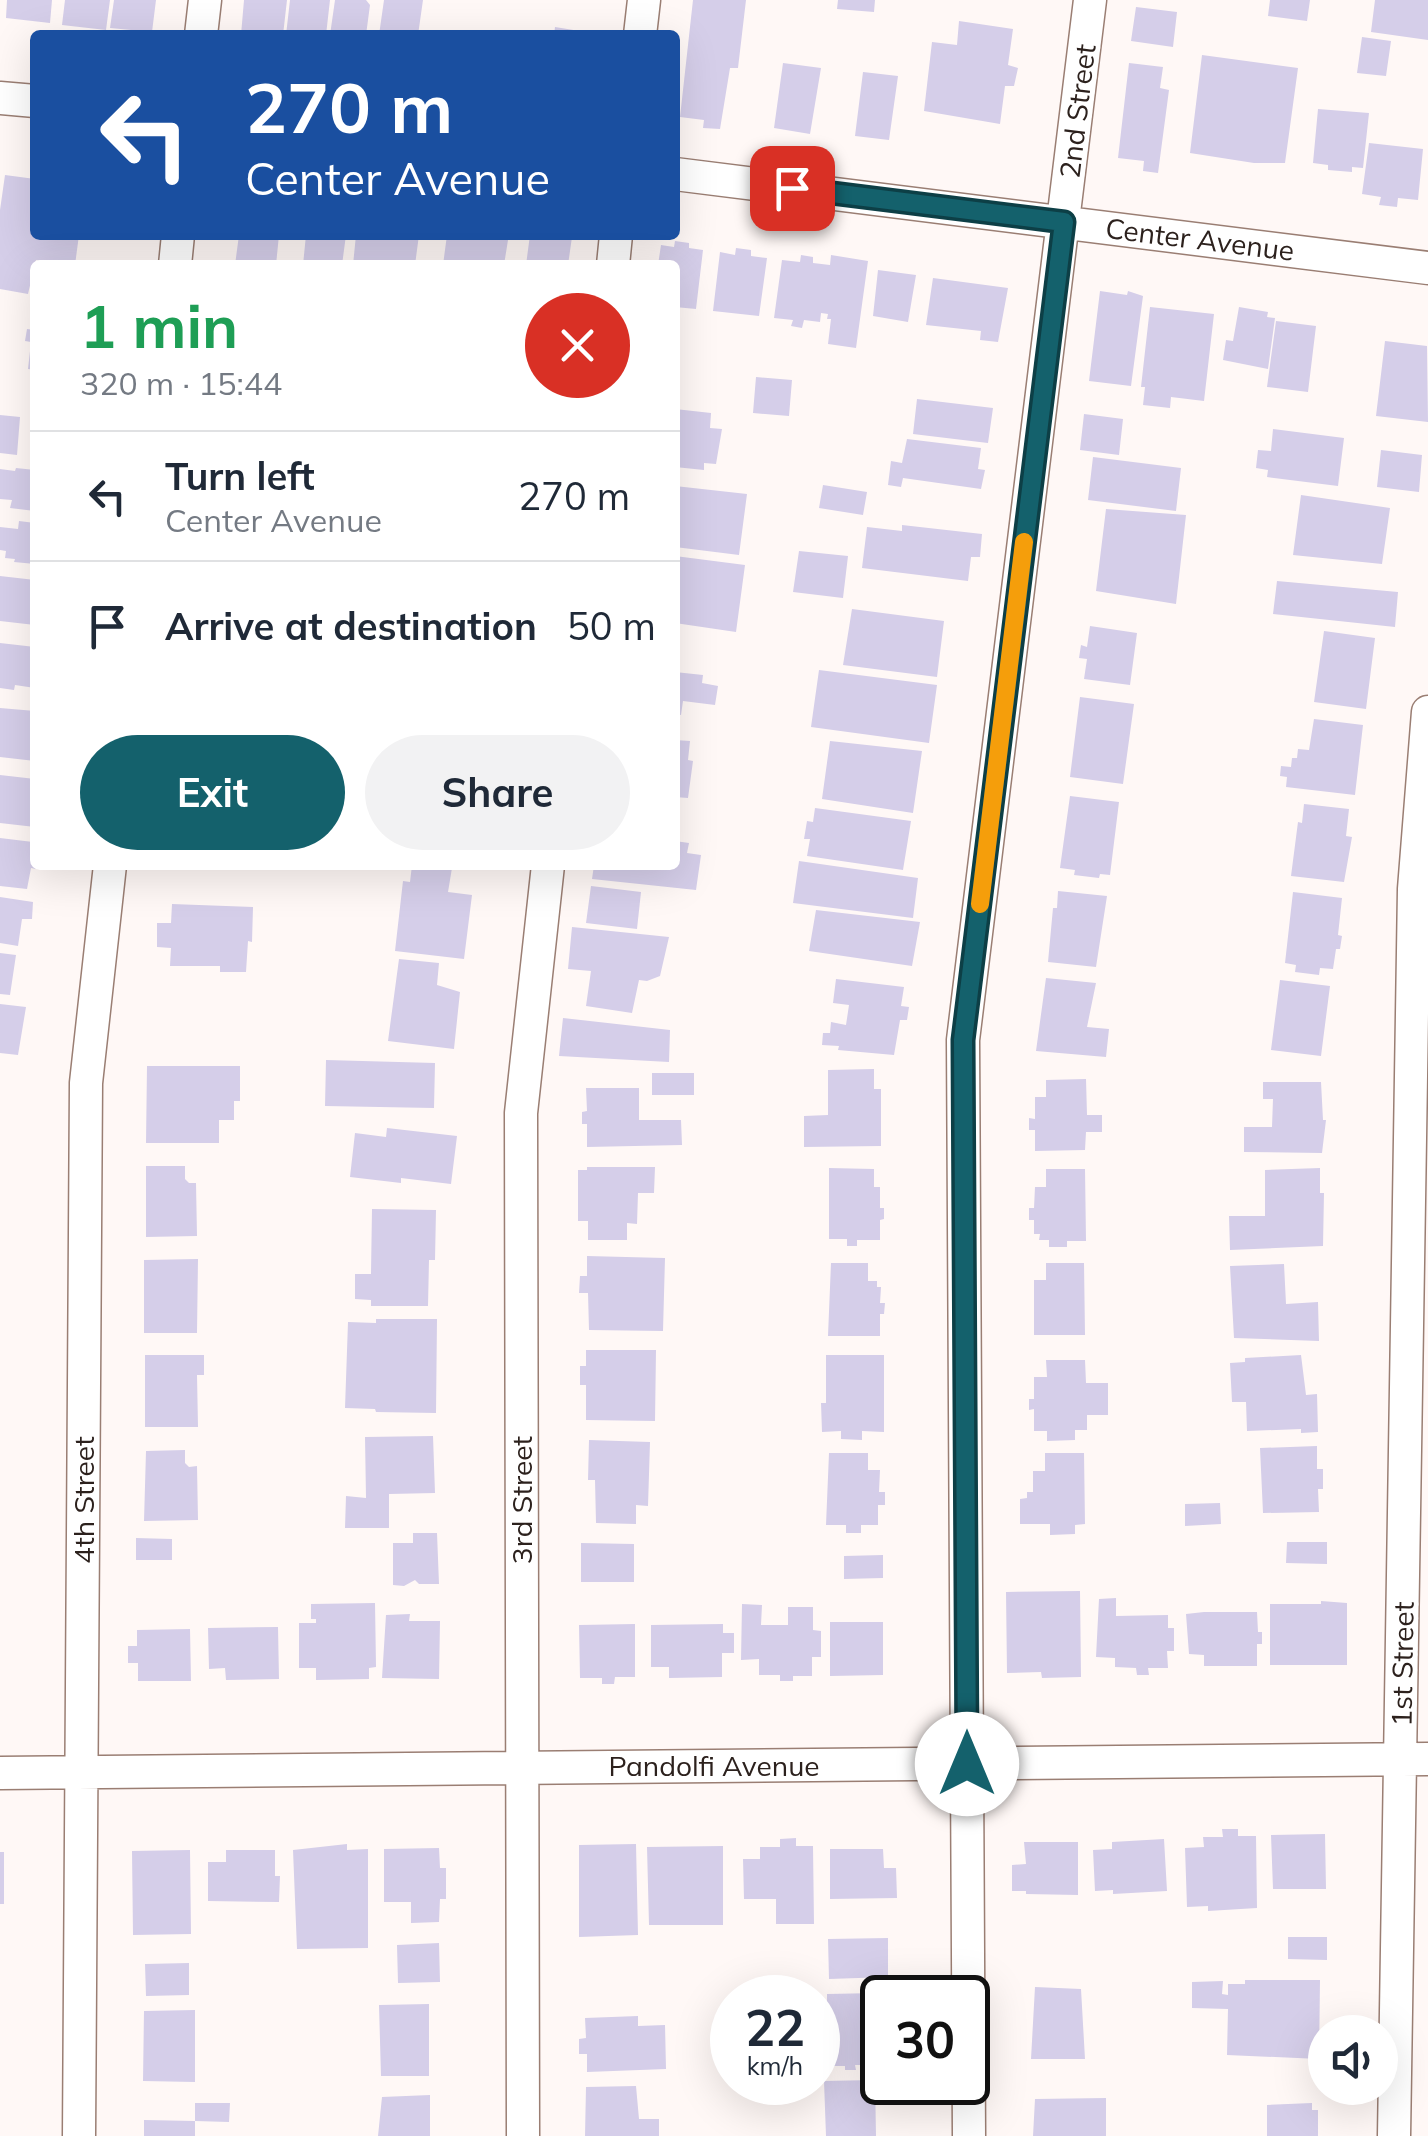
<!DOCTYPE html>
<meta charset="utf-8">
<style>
body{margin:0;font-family:Mulish,sans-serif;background:#f2f2f3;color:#1f2937;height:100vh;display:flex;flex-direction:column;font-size:38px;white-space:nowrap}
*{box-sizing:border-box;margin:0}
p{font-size:32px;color:#747a83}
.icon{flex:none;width:55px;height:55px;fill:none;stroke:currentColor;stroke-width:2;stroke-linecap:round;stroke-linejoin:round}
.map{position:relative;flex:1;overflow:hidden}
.sheet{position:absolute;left:30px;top:260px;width:650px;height:610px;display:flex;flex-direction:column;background:#fff;border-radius:10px;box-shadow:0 10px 40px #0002}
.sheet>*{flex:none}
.guide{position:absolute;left:30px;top:30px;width:650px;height:210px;border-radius:10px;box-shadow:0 10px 40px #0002;background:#1a4fa0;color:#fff;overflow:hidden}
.tools{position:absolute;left:1308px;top:2015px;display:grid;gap:20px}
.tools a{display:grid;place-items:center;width:90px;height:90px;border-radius:50%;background:#fff;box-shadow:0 10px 40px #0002;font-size:50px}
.speed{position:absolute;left:710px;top:1975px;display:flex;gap:20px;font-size:50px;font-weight:700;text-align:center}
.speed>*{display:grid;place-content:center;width:130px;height:130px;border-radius:50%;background:#fff;box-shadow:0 10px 40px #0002;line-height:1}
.speed small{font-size:25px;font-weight:400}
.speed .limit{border:5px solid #111;border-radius:15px;background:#fff;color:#111}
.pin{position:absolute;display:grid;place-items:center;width:85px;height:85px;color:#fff;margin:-42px;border-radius:20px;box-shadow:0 5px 15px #0006}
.me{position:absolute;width:110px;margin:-55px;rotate:0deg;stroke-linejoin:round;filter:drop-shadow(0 0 8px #0008)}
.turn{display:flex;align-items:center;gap:35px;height:210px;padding:0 50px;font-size:45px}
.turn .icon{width:130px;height:130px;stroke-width:2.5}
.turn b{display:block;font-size:70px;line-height:85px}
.round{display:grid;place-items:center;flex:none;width:105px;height:105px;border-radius:52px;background:#f2f2f3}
.summary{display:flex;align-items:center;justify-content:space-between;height:170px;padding:0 50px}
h1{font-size:60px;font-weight:700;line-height:75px;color:#1e9e55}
.action{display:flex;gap:20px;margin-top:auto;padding:20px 50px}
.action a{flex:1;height:115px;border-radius:60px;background:#14616c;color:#fff;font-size:40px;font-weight:700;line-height:115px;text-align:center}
.action a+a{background:#f2f2f3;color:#1f2937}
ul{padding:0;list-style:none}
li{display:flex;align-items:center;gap:30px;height:130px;padding:0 50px;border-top:2px solid #e0e1e3}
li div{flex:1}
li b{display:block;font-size:38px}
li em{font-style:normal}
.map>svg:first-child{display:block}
.building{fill:#d5cee9}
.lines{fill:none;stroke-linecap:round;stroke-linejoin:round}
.street-casing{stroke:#9a7e73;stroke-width:35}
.street{stroke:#fff;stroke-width:32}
.route-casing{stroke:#0d3f46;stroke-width:25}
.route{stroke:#14616c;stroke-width:18}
.slow{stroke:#f59e0b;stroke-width:18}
.labels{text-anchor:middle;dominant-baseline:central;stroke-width:9;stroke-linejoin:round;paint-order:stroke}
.street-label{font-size:28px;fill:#2c211d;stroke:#fff}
</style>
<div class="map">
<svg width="1428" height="2136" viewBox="0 0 1428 2136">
<rect width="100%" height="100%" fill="#fff8f6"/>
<path class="building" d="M7,0H52L50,23L6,18Z
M65,0H110L106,30L62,25Z
M114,0H156L152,32L110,28Z
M244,0H287L283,35H241Z
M290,0H330L326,35H286Z
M335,0H366L370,5L366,35H330Z
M384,0H423L418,35H379Z
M693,0H746L738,68H730L720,129L703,128L704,120L680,117Z
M838,0H875L874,12L837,9Z
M1270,0H1310L1307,21L1268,16Z
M1375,0H1428V40L1371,32Z
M1136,7L1177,12L1173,47L1131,41Z
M959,21L1013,29L1008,65L1018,68L1014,86H1005L1000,124L924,111L932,42L957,45Z
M555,27L592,33V35H554Z
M1362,37L1391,41L1386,76L1357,73Z
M1202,55L1298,68L1285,163H1254L1190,153Z
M783,63L821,68L810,134L774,128Z
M1129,63L1163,67L1160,88L1169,90L1158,173L1143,171L1144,161L1118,158Z
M863,72L898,76L889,140L855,136Z
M1318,109L1369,113L1363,168L1352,167V172L1328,170V165L1313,163Z
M1369,143L1423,149L1418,200L1398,198L1397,207L1379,205L1381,197L1362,194Z
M5,175L35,179V235H79L75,265L36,260L28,294L0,289V210Z
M239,235H279L276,265H235Z
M306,235H346L342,265H303Z
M356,235H419L415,265H353Z
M447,235L508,240L504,265H443Z
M530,235L572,237L568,265H526Z
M675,241L689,243V248L703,250L696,309L675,307V265H658L661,245L674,247Z
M736,248L751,250V256L767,258L759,316L713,311L720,252L735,255Z
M801,255L813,257V263L830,265L831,255L868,261L856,348L828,344L831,319H827L828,314L821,313L820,322L804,320L802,328L791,326L793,320L774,318L782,260L800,262Z
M878,270L916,275L908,322L873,316Z
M933,278L1008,288L998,342L980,340L981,331L926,325Z
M1100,291L1127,295L1128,291L1143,296L1131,386L1089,381Z
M1150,307L1214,314L1204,401L1171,397L1170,408L1143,405L1145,387H1141Z
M1239,307L1268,312L1267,317L1275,318L1268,369L1223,360L1226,340L1233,341Z
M1276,321L1316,326L1308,392L1267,387Z
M27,329L35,330V370L28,369L31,342L25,341Z
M1385,341L1427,346L1428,422L1376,416Z
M756,377L792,380L789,416L753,413Z
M917,399L993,408L988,443L913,434Z
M675,409L711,413L710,428L722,429L716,464L704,463V470L675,467Z
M1084,414L1123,419L1119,455L1080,450Z
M0,415L20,417L17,455L0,453Z
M1273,429L1344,438L1338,486L1267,477L1268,470L1256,468L1258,450L1271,451Z
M907,439L981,448L978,469L985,470L981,489L903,478L901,487L888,485L891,461L902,463Z
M1381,450L1422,455L1419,492L1377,487Z
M1093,457L1181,468L1176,511L1088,500Z
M16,468L35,470V511L10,508L12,500L0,499V469L15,471Z
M823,485L867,492L863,515L819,508Z
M675,486L747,494L739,555L675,547Z
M1301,495L1390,508L1382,564L1293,555Z
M1106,509L1186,515L1176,604L1096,591Z
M19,521L35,523V564L14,562L15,559L5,558L6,551L0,550V527L18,529Z
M902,525L982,534L980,557H971L968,581L862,568L867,527L902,531Z
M799,551L848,556L843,598L793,592Z
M675,556L745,565L736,632L675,623Z
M0,576L35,580V625L0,621Z
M1277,581L1398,592L1395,627L1273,614Z
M852,609L944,621L937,677L843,665Z
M1090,626L1137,633L1130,685L1084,679L1087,659L1079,658L1081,645L1087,647Z
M1324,631L1375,638L1366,709L1314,702Z
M0,643L35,647V688L15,685L14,690L0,688Z
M819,670L937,685L929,743L811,727Z
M675,672L703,675L702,683L718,686L715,705L683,701L681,715L675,714Z
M1080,697L1134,704L1123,784L1070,777Z
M0,708L35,711V761L0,757Z
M1314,719L1363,725L1355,795L1286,787L1287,777L1280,776L1281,766L1291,767L1292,758H1297L1298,749L1309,750Z
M675,740L690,741L688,760L693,761L688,798L675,797Z
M830,741L922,751L913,813L822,799Z
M0,775L35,779V827L0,823Z
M1070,796L1119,802L1110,875L1100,874L1099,878L1074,875L1075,870L1060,868Z
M1304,804L1349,809L1346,836L1352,837L1344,882L1291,876L1298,822L1302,823Z
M815,808L911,821L903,870L807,856L810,839H804L807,821L813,822Z
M0,838L33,842V854L37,865L36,869L31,868L27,889L0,886Z
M675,841L689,843L687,853L701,855L696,890L592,879L594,865H675Z
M799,861L918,878L913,918L793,903Z
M412,865L452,868L448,892L472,895L464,959L395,951L403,881L410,882Z
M591,886L641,892L637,929L586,923Z
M1058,891L1107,896L1096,967L1048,962L1053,908H1057Z
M1293,892L1342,898L1338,935L1342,936L1340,949H1336L1333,969L1320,968L1319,975L1295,972L1296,965L1285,963Z
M0,897L33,902L32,919H22L18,946L0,943Z
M172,904L253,907L252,942L248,941L246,972H220V966H170L171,948L157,947V923H171Z
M816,910L920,922L912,966L809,951Z
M572,927L669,937L660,976L647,981L639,980L632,1013L586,1006L591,971L568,969Z
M0,953L16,955L10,995L0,994Z
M399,959L439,963L437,985L460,992L454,1049L388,1041Z
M1046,978L1096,983L1087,1027L1109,1029L1106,1057L1036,1051Z
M836,979L904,987L901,1006L909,1007L907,1020H900L894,1055L838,1050L839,1046L822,1045L823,1033H830L831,1022L846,1025L849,1005L833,1003Z
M1280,980L1330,986L1321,1056L1271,1050Z
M0,1004L26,1007L18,1055L0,1053Z
M563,1018L670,1030L669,1062L559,1056Z
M326,1060L435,1063L434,1108L325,1106Z
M147,1066H240V1101H234V1120H219V1143H146Z
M874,1069V1089H881V1146L804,1147V1116L828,1115V1070Z
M652,1073H694V1095H652Z
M1086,1079L1087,1115H1102V1132H1086L1085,1150L1035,1151V1130H1029V1118L1035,1119V1097H1046V1080Z
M1263,1082H1321L1323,1120H1326L1322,1153L1244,1152V1127H1272L1273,1099H1263Z
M586,1088H639V1120H681L682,1145L587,1147V1124H582V1112L587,1111Z
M387,1128L457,1136L451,1184L401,1178V1183L350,1177L355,1133L386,1137Z
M146,1166H185V1179L189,1183H196L197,1236L146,1237Z
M587,1167H655L654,1193H638L637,1224L627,1223V1240H588V1221H578V1170H587Z
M829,1168L874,1169V1187H880V1208H884V1219L880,1220V1240H857V1246H847V1239H829Z
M1320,1168V1193H1324L1323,1246L1230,1250L1229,1216H1265V1170Z
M1046,1169H1085L1086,1241H1067V1247H1049V1240H1039L1040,1234H1034V1220H1029V1208H1034L1035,1187H1046Z
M372,1209L436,1210L435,1260H429L428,1306H371V1300L355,1299V1274H371Z
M587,1256L665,1258L663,1331L589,1330L588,1293H579L580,1276H587Z
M198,1259L197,1333H144V1260Z
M831,1263H868V1281H877V1287H881L880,1303H885L884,1314H880V1336H828Z
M1046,1263H1084L1085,1335H1034V1280H1046Z
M1284,1264L1286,1304L1318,1302L1319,1341L1234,1338L1230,1266Z
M376,1319H437L436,1413L376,1412L375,1409L345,1408L348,1322L376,1323Z
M586,1350H656L655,1421L586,1420V1385H580V1366H586Z
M145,1355H204V1375H197L198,1427H145Z
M826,1355H884V1432L862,1431V1440L841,1439V1431L822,1432L821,1403H826Z
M1301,1355L1306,1395L1317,1394L1318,1432L1301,1433V1429L1247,1431L1246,1402H1232L1230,1363L1245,1362V1358Z
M1046,1360H1085L1086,1383H1108V1415H1087V1430H1075V1440L1047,1441V1431H1034V1409L1029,1410V1399H1034V1377H1047Z
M433,1436L435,1493L389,1494V1528H345L346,1496L366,1498L365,1437Z
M589,1440L650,1442L648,1506L636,1505V1524L596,1523L595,1480H588Z
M1317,1446V1469H1323V1489H1318L1319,1512L1263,1513L1260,1448Z
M185,1450V1463L189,1467L197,1466L198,1520L144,1521L146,1451Z
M829,1453H868V1470H880L879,1492H885V1505H878V1525H861V1533H846V1525H826Z
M1045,1453H1084L1085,1524L1075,1525V1534L1050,1535V1524H1020V1499L1027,1498V1492H1033V1471H1045Z
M1220,1503L1221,1524L1185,1526V1504Z
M413,1533H437L439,1584H419L415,1580L404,1586L393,1585V1543H413Z
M136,1538L172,1539V1560H136Z
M1287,1542H1327V1564L1286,1563Z
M581,1543L634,1544V1582H581Z
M883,1555V1578L844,1579V1556Z
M1080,1591L1081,1677L1042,1678L1041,1672L1007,1673L1006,1592Z
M1116,1598V1616L1168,1615V1628H1174V1651H1167L1168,1668H1148L1149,1675H1137L1136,1668L1115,1667V1658L1096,1657L1099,1599Z
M1321,1601L1347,1603V1665H1270V1604H1321Z
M375,1603L376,1667L369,1668V1679L316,1680V1668H299V1623H316V1619H311V1604Z
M742,1604L762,1605L761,1625H788V1607H813V1630L821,1631V1657H812V1676H793V1681H780V1675H759V1659L741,1660Z
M1204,1612H1257L1258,1632H1262V1644H1257V1666H1204V1655L1189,1654L1186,1614Z
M410,1614L409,1621H440L439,1679L382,1678L386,1615Z
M830,1622H883V1675L830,1676Z
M635,1624V1677H615L614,1684H602V1678H580L579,1625Z
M723,1624V1633H734V1653H722V1677L669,1678V1667H651V1625Z
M278,1627L279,1679L226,1680L225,1668L209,1669L208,1628Z
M190,1629L191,1681H138V1663H128V1646H137V1630Z
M1222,1829H1238V1836H1256L1257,1908L1208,1911V1906L1187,1907L1185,1848L1204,1847L1203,1837H1223Z
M1325,1834L1326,1889H1273L1271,1835Z
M796,1838V1846H813L814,1924H776V1899H744L743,1859H760V1847H780V1839Z
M1164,1839L1167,1891L1113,1894V1890L1095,1891L1093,1850L1112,1849V1842Z
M1024,1842H1078V1895L1026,1894V1891H1012V1865L1026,1864Z
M347,1844V1850L368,1849V1948L297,1949L293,1850Z
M636,1844L638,1935L579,1937V1845Z
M723,1846V1925H649L647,1847Z
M439,1848L440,1868H446V1899H440L439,1922L411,1923V1902H384V1849Z
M830,1849H883L884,1868H896L897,1898L830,1899Z
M190,1850L191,1934L133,1935L132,1851Z
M226,1850H275V1876H280L279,1902L208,1901V1862H226Z
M0,1852H4V1904H0Z
M1288,1937H1327V1960L1288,1959Z
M888,1938V1977L829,1979L828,1939Z
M439,1943L440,1982L398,1983L397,1945Z
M189,1963V1995L146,1996L145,1964Z
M1245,1980H1320L1319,2059L1227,2055L1228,2009L1192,2008V1982L1223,1981L1222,1994L1228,1995V1984H1245Z
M1035,1987L1081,1989L1085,2059H1031Z
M878,1993L882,2049H878V2065H855L856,2070H845V2066H818V2043H822L821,2011H827V1994Z
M429,2004V2076H381L379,2005Z
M195,2010V2082L143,2081L144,2011Z
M638,2016V2026L665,2025L666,2069L587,2072V2054H579V2039L586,2038L585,2018Z
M875,2080L876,2136H826L824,2081Z
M636,2086L639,2119H659V2136H585L586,2087Z
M430,2095V2136H378L382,2097Z
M1106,2098V2136H1033L1035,2099Z
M195,2103H230L229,2122L195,2121V2136H144V2120L195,2121Z
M1312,2103V2110H1318V2136H1267V2105Z"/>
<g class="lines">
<g class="street-casing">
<path id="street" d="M201,35L205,0
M640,35L644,0
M0,98L35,101
M675,174L1428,268
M175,265L178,235
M613,265L616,235
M0,1773L1428,1759
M79,2136L86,1083L110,865
M523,2136L521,1113L548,865
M969,2136L963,1040L1090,0
M1394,2136L1414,889L1428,712"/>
</g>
<use href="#street" class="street"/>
</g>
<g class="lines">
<g class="route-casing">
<path id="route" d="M792,188L1064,222L963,1040L967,1764"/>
</g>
<use href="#route" class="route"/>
<path class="slow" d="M980,904L1024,542"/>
</g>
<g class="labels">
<g class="street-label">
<text transform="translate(1077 111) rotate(-83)">2nd Street</text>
<text transform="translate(1200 239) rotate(7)">Center Avenue</text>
<text transform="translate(83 1500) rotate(-90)">4th Street</text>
<text transform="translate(521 1500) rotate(-90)">3rd Street</text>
<text transform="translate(1402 1664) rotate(-89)">1st Street</text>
<text x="714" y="1765">Pandolfi Avenue</text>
</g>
</g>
</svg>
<div class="tools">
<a><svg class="icon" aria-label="sound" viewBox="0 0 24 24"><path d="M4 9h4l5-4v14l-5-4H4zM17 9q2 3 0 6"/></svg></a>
</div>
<div class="speed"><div>22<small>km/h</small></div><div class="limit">30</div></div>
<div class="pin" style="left:792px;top:188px;background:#d93025"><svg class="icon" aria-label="arrive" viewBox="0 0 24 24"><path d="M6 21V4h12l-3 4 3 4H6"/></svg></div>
<svg class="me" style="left:967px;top:1764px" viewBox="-20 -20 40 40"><circle r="19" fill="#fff"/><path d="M0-13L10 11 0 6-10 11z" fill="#14616c"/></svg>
<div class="guide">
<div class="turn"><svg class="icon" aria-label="left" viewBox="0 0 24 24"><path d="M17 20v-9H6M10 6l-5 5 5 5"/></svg><div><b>270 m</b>Center Avenue</div></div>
</div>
<section class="sheet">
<div class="summary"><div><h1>1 min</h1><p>320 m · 15:44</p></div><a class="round" style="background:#d93025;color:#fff"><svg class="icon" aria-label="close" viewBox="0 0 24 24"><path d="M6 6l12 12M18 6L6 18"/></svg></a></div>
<ul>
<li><svg class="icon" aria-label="left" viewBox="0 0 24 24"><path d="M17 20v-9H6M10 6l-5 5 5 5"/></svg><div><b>Turn left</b><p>Center Avenue</p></div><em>270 m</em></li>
<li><svg class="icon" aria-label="arrive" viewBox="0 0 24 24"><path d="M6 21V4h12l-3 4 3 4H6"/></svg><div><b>Arrive at destination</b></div><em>50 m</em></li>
</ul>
<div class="action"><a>Exit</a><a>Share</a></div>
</section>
</div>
